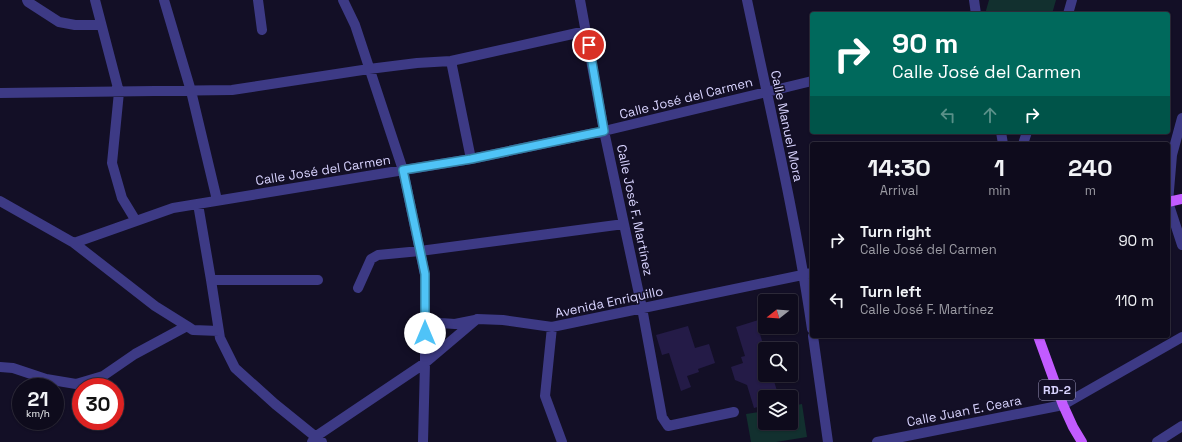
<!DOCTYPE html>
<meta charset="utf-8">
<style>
body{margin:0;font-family:"Space Grotesk",sans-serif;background:#1c1929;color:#f1f3f6;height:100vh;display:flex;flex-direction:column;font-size:15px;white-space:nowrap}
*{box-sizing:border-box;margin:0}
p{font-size:13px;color:#9b9ba3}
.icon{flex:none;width:22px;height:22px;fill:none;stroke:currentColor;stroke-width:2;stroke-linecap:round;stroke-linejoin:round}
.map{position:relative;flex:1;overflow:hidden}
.details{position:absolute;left:810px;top:142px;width:360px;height:196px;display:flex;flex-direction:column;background:#0e0b1c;border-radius:4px;box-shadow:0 1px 3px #0004,0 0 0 1px #2e2b3b}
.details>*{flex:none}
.hud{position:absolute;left:810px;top:12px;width:360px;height:122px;border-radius:4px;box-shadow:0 1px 3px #0004,0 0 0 1px #2e2b3b;background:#00695c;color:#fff;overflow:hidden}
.needle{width:26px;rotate:253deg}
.controls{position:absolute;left:758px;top:294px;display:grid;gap:8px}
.controls a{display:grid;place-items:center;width:40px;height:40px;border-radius:4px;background:#0e0b1c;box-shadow:0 1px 3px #0004,0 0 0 1px #2e2b3b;font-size:20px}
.speed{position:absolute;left:12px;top:378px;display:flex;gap:8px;font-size:20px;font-weight:700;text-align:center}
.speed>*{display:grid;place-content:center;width:52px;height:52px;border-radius:50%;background:#0e0b1c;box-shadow:0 1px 3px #0004,0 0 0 1px #2e2b3b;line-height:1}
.speed small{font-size:10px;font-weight:400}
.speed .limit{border:6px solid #d22;background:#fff;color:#111}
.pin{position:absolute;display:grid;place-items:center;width:34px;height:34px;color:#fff;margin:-17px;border:2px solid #fff;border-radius:50%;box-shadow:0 1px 4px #0007}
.me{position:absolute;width:44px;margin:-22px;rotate:0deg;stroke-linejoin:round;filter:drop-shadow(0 0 3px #0008)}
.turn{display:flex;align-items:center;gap:14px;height:84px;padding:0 16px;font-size:18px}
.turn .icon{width:52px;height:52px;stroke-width:2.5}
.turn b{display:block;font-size:28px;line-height:34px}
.lanes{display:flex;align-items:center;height:38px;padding:0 16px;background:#0003;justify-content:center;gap:20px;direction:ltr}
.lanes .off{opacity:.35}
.eta{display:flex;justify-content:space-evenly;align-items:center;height:68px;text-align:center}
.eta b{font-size:24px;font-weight:700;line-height:28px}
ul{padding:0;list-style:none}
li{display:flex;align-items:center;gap:12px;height:60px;padding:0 16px}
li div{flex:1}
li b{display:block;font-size:15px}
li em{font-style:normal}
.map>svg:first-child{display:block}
.green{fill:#12302f}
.building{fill:#241b47}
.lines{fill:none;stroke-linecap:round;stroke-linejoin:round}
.minor{stroke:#3d3a85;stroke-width:10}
.major{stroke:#c25bff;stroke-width:10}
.route-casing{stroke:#337fa1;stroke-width:10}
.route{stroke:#4fc3f7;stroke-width:7}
.labels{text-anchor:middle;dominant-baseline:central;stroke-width:3;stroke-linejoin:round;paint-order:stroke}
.shield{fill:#130f26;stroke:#9e99be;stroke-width:1}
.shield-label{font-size:12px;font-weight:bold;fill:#d9d4ff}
.street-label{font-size:13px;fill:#d9d4ff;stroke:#130f26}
</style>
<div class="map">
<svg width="1182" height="442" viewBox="0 0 1182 442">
<rect width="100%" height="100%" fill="#130f26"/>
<path class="green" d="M989,0H1056L1052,14H985Z
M802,404L807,437L776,442H751L746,414L765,411V423H791V406Z"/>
<path class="building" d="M765,318V332L760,334L765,351V375H772L779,397H765V405L754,408L747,385L735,380L731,367L743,363L741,357L745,356L736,327Z
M688,326L695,348L709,344L715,363L698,369L699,372L687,376L691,387L681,391L669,353L662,355L656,335Z"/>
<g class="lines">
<path class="minor" d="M27,0L28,2L59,22L75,25H101
M95,0L119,92L112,163L122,198L136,221
M164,0L191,91L217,200
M258,0L262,30
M343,0L355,25L403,170L425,275V363L423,442
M580,0L604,131L642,308L662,417L668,426L734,412
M747,0C770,109 796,219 812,329
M974,0L976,14
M1068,14L1072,0
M451,61L471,159
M0,93L232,90L369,69L417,63L451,61L586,31
M1182,118L1172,155L1168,202L1182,245
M1001,132L1003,144
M1023,144L1027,132
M0,201L74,243L155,306L187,326L193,330L219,331
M198,204L211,280L220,338L235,368L275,404L322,442
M74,243L173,208L471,159L604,131L812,81
M211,280H318
M358,288L371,259L378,255L420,251L624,224
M425,318L440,323L455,324L475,320
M552,327L545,396L562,442
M813,336L828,442
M0,367L13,368L46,379L76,384L103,376L135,354L187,326
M312,442L315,437L425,363L477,319L503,320L552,327L812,273
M877,442L1063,405L1182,337
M1157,442L1182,426"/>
<path class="major" d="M1168,202L1182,199
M1038,336L1063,405L1073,427L1082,442"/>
</g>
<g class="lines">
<g class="route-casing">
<path id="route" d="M425,333V274L403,170L471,159L604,131L589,45"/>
</g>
<use href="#route" class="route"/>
</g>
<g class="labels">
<rect class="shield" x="1039" y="380" width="36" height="20" rx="3"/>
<g class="shield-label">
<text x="1057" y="390">RD-2</text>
</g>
<g class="street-label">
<text transform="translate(686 98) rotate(-14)">Calle José del Carmen</text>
<text transform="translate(787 126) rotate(78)">Calle Manuel Mora</text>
<text transform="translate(323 170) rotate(-9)">Calle José del Carmen</text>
<text transform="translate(635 210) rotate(78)">Calle José F. Martínez</text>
<text transform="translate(609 302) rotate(-12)">Avenida Enriquillo</text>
<text transform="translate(964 411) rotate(-11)">Calle Juan E. Ceara</text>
</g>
</g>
</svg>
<div class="controls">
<a><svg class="needle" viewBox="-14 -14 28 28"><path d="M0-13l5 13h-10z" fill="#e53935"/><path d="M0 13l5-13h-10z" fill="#9b9ba3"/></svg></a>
<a><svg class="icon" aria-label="search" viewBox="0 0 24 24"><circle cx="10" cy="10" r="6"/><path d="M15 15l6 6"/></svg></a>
<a><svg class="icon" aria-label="layers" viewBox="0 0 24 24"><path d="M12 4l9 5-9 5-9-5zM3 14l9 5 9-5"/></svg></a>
</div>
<div class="speed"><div>21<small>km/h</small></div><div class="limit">30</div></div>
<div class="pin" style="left:589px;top:45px;background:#d93025"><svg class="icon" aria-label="arrive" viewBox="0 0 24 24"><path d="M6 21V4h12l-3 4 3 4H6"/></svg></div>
<svg class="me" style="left:425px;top:333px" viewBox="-20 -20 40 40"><circle r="19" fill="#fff"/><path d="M0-13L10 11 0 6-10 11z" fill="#4fc3f7"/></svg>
<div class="hud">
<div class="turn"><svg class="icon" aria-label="right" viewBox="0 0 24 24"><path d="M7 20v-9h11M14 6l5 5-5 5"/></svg><div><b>90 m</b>Calle José del Carmen</div></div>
<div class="lanes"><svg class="icon off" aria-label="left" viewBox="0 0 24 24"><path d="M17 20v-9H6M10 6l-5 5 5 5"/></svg><svg class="icon off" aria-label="ahead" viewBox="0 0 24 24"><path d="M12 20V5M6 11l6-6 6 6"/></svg><svg class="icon" aria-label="right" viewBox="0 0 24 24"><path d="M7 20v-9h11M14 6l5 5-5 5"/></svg></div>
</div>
<section class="details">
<div class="eta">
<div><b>14:30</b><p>Arrival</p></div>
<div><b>1</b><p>min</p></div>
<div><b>240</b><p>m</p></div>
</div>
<ul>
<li><svg class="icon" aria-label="right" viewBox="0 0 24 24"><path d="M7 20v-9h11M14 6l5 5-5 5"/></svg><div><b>Turn right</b><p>Calle José del Carmen</p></div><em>90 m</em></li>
<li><svg class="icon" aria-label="left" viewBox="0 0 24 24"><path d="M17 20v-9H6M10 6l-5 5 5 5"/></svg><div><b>Turn left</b><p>Calle José F. Martínez</p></div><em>110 m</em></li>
</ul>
</section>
</div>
